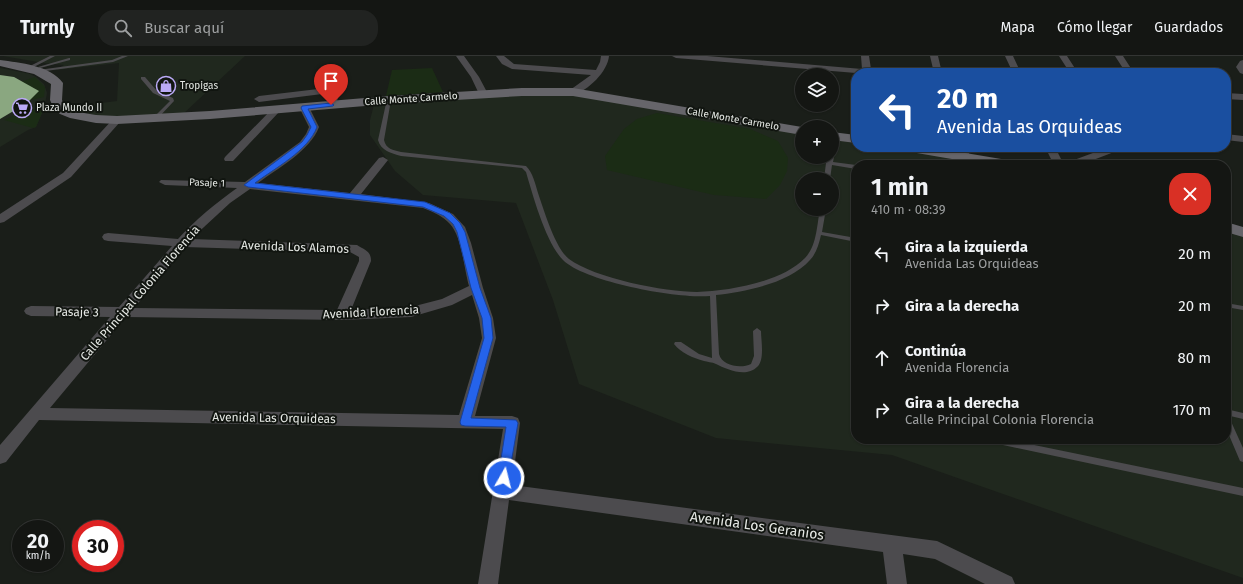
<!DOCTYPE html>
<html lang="es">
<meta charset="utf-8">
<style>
body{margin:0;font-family:"Fira Sans",sans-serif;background:#212321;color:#f1f3f6;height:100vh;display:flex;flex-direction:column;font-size:15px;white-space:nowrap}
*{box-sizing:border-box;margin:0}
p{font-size:13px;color:#9d9fa0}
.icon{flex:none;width:22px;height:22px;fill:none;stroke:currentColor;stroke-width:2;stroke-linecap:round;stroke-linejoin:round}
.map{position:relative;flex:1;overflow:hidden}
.panel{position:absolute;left:851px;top:104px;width:380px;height:284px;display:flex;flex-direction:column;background:#141613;border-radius:16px;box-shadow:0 1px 3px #0004,0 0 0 1px #333533}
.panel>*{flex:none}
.banner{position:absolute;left:851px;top:12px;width:380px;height:84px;border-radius:16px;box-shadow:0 1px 3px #0004,0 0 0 1px #333533;background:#1a4fa0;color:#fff;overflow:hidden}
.buttons{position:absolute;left:795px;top:12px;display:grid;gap:8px}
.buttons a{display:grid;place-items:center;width:44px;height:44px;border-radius:50%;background:#141613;box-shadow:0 1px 3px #0004,0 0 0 1px #333533;font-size:20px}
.speed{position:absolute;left:12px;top:464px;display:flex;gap:8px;font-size:20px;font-weight:700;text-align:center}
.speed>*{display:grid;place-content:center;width:52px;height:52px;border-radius:50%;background:#141613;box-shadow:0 1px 3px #0004,0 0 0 1px #333533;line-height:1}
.speed small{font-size:10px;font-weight:400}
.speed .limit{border:6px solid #d22;background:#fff;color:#111}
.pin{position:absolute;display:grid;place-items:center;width:34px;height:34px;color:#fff;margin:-41px -17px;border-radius:50% 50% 50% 0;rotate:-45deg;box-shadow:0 0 4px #0007}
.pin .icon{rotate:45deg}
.me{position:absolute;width:44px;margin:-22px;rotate:8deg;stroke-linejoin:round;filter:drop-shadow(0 0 3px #0008)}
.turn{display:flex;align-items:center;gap:14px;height:84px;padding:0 20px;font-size:18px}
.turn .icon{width:52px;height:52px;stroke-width:2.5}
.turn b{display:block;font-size:28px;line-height:34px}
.round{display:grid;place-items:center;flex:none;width:42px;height:42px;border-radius:16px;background:#212321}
.head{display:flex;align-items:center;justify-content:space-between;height:68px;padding:0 20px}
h1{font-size:24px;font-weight:700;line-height:30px}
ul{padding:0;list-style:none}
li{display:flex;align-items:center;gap:12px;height:52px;padding:0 20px}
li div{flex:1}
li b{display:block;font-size:15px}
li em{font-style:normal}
header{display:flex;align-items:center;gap:24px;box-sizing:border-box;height:56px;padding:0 20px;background:#141613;border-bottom:1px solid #333533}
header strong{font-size:19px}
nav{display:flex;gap:22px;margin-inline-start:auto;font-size:14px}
.search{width:280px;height:36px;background:#212321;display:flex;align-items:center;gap:10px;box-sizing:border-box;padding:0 14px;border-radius:16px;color:#9d9fa0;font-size:15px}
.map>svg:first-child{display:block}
.built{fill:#20281e;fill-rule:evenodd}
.green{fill:#1b2c15}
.building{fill:#8aa780}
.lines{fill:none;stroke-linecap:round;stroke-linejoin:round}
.lane{fill:#4c4b4e;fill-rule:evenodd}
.street{fill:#4c4b4e;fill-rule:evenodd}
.secondary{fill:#66656a;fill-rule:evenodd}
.route{fill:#2563eb;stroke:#184099}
.labels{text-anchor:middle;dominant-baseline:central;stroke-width:4;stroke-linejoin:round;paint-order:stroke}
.far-poi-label{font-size:10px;fill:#e5e8e4;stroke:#111510;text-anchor:start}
.far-street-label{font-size:10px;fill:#e5e8e4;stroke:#111510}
.street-label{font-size:12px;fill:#e5e8e4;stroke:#111510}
.near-street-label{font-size:14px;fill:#e5e8e4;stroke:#111510}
</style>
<header>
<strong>Turnly</strong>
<div class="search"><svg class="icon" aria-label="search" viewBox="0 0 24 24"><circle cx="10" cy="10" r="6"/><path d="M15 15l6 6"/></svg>Buscar aquí</div>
<nav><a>Mapa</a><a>Cómo llegar</a><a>Guardados</a></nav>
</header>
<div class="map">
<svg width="1243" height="528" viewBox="0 0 1243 528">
<rect width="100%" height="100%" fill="#1a1e19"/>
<path class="built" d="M3,0H245L183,58L103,61L74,54L70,51L117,45L119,7L56,14L64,9L44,7Z
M0,12L30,18L36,21L44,28L47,37L44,53L36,71L28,74L0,91Z
M573,36L802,75V101H832V80L856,83V91H903L1011,109H856V383H1226V171L1243,176V522L892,399L716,382L579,328L553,244L516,147L423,139L395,115L370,79V64L375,45ZM802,123H832V153H802Z"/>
<path class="green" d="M432,12L443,36L386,40L392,14Z
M35,21L45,31L44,41L31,44L33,40L0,33Z
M44,52L36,71L33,72L4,64L19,57Z
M657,57L750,73L778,85L788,102L787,115L780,129L766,143L714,139L607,114L605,100L624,73L637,63Z"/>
<path class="building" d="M0,19L14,21L39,35L27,47L0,63Z"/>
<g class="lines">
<path class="lane" d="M50,0H55L30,13L26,12Z
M122,0H128L113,6L38,16L36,15L38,14L112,4Z
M69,2H70V4L40,12L38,11Z
M141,21H145L157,35L173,42L174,45L158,62L154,61L170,45L153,37L141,23Z
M387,43L391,44L384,84C386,93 393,94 401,96L526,110C533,117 535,127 538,137C544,154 555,192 569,203C594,222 665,236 697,236C729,235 782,226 805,202C817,190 817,168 820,153H826L822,176L856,182V186L821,179C819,188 816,198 810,204C790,227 745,236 716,239L719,298C722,310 741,313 751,308L754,300L753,275L757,272L761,275C761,285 765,304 757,311C746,322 726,313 716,308C712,306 707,306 704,305C693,302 681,297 674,288L675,286H681L699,298L712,302L710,240C678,243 585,226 563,204C546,187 533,140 526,116L522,112L401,100C391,97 381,95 378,84Z
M836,78L839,80L835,95L832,97V85L833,80Z
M832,100L834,101L833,106L856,109V113L832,109L830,123H824L826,107L828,101H832Z
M1226,247L1243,250V254L1226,251Z
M1226,353L1243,357V363L1226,359Z
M1226,360L1229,361L1243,392V406L1240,405L1226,372Z
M985,383H1005L1243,432V440L989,386L986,385Z"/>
<path class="street" d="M456,0H464L479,21L488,38L486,40H480L471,21Z
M496,0H504L514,8L596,14L600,6L601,0H609C608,15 588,35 573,39L568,36L570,34L591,19L512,13L502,8Z
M672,0H707L862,13L861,0H869L871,13L884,14L888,17H856L676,2Z
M930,0H938L942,17H934Z
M1005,0H1013L1021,17H1013Z
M1059,0H1067L1078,17H1070Z
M1115,0H1123L1134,17H1126Z
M1243,4V18L1240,17L1236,11L1240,5Z
M335,31L340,34L336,49L331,52L326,49L330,37L259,46L254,43L259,40Z
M1226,37L1243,38V44L1226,43Z
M304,48L309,51L319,71C310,95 278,112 258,127L350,137L379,102L383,101L388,104L361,138L429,147L453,158L465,171L471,187L483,232L493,262L496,282L475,360H512L518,362L520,367L512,429L937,485L1012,521L1015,528H985L935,503L903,498L907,528H887L883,496L509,444L498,528H478L503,373L39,364L6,406L0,408V389L110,261L31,260L26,258L24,255L26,252L31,250L119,251L172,190L108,185L104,184L102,181L104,178L108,177L178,183C195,164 216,147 237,132L165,129L159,126L161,124L245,126L300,86L306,78L309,71L299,51ZM250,133L423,152C433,156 443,160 450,168C462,181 464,213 469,230L442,243L411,251L351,254L371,205C371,195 365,194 357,189L191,183L230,147ZM185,191L350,196L359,201V205L337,254L134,252ZM472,239L479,262L482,282L459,359L50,352L126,261L342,264L411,261L452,249Z
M276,51L281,54L279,56L233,105H225L224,103L225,101L273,52Z
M117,61L122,64L120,66L71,121L4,166L0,167V158L63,117L114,62Z
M1226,78L1243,80V86L1226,84Z
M957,91H967L970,100L969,102H961Z
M1045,91H1055L1064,109H1054Z
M1109,91H1123L1122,93L1080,109H1065L1066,107Z"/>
<path class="secondary" d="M0,4C20,7 50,9 63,27L62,44L64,48L70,52L78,56L96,59L117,60L210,55L389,40L522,32H573L802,71V79L573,40H522L389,48L210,63L117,68L96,67L70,62L60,58L54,53L50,44L51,28L34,18L0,10Z
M832,76L856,79V87L832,84Z
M898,91H930L1013,105L1018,106L1020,109H987L905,95L900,94Z
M1226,166L1243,171V181L1226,176Z"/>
</g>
<path class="route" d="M331,47L334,49L333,50L308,53L317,71C308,95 275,112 255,127L425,146L450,157L460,167L465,176L480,232L491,262L493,282L471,362L516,364L518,367L508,425L504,427L500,425L498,422L506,371L465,370L461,369L460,366L484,282L482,262L471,232L457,176L453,168L444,160L423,151L248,131L244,129L302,86L307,79L311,71L301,52L302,50Z"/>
<defs>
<g id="shop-ring" transform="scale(1)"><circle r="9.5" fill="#111510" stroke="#bbaaf6" stroke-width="1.5"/><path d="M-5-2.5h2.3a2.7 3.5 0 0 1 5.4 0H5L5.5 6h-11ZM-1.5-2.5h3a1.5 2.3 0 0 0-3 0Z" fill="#bbaaf6"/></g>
<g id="supermarket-ring" transform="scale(1)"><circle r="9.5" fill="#111510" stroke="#bbaaf6" stroke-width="1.5"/><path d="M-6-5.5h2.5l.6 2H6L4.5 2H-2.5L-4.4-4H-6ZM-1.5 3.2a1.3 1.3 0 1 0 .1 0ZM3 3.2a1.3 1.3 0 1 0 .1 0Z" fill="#bbaaf6"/></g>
</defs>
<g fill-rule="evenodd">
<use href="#shop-ring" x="166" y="30"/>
<use href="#supermarket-ring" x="22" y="52"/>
</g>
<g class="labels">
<g class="far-poi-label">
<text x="180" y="30">Tropigas</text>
<text x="36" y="52">Plaza Mundo II</text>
</g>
<g class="far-street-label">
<text transform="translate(411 43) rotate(-4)">Calle Monte Carmelo</text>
<text transform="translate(733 63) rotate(10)">Calle Monte Carmelo</text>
<text transform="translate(207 127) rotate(2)">Pasaje 1</text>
</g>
<g class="street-label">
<text transform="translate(295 191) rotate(2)">Avenida Los Alamos</text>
<text transform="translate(140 237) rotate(-49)">Calle Principal Colonia Florencia</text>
<text transform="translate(77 256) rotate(1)">Pasaje 3</text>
<text transform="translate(371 256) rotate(-3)">Avenida Florencia</text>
<text transform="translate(274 362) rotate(1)">Avenida Las Orquideas</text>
</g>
<g class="near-street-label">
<text transform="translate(757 470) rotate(8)">Avenida Los Geranios</text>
</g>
</g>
</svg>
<div class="buttons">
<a><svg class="icon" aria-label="layers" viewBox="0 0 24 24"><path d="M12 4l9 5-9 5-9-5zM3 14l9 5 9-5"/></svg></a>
<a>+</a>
<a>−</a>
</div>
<div class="speed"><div>20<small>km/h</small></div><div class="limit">30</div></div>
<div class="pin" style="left:331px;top:49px;background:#d93025"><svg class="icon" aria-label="arrive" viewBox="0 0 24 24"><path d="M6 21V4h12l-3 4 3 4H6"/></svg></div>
<svg class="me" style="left:504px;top:422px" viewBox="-20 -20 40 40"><circle r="17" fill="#2563eb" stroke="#fff" stroke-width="3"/><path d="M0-11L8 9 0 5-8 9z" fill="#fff"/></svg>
<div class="banner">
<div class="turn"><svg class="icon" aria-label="left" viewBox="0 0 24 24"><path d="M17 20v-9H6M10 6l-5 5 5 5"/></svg><div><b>20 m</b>Avenida Las Orquideas</div></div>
</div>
<section class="panel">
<div class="head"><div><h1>1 min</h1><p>410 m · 08:39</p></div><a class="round" style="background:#d93025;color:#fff"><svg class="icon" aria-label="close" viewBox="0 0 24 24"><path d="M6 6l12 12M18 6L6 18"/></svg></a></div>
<ul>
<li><svg class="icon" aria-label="left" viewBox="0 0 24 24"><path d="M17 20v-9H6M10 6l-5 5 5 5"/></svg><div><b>Gira a la izquierda</b><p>Avenida Las Orquideas</p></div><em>20 m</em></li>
<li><svg class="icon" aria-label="right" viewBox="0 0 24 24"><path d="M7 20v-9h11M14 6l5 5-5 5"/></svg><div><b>Gira a la derecha</b></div><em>20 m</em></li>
<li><svg class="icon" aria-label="ahead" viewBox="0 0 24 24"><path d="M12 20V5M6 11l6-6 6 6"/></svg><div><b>Continúa</b><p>Avenida Florencia</p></div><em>80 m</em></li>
<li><svg class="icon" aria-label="right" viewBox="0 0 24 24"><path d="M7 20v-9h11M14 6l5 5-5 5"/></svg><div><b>Gira a la derecha</b><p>Calle Principal Colonia Florencia</p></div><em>170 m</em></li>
</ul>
</section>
</div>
